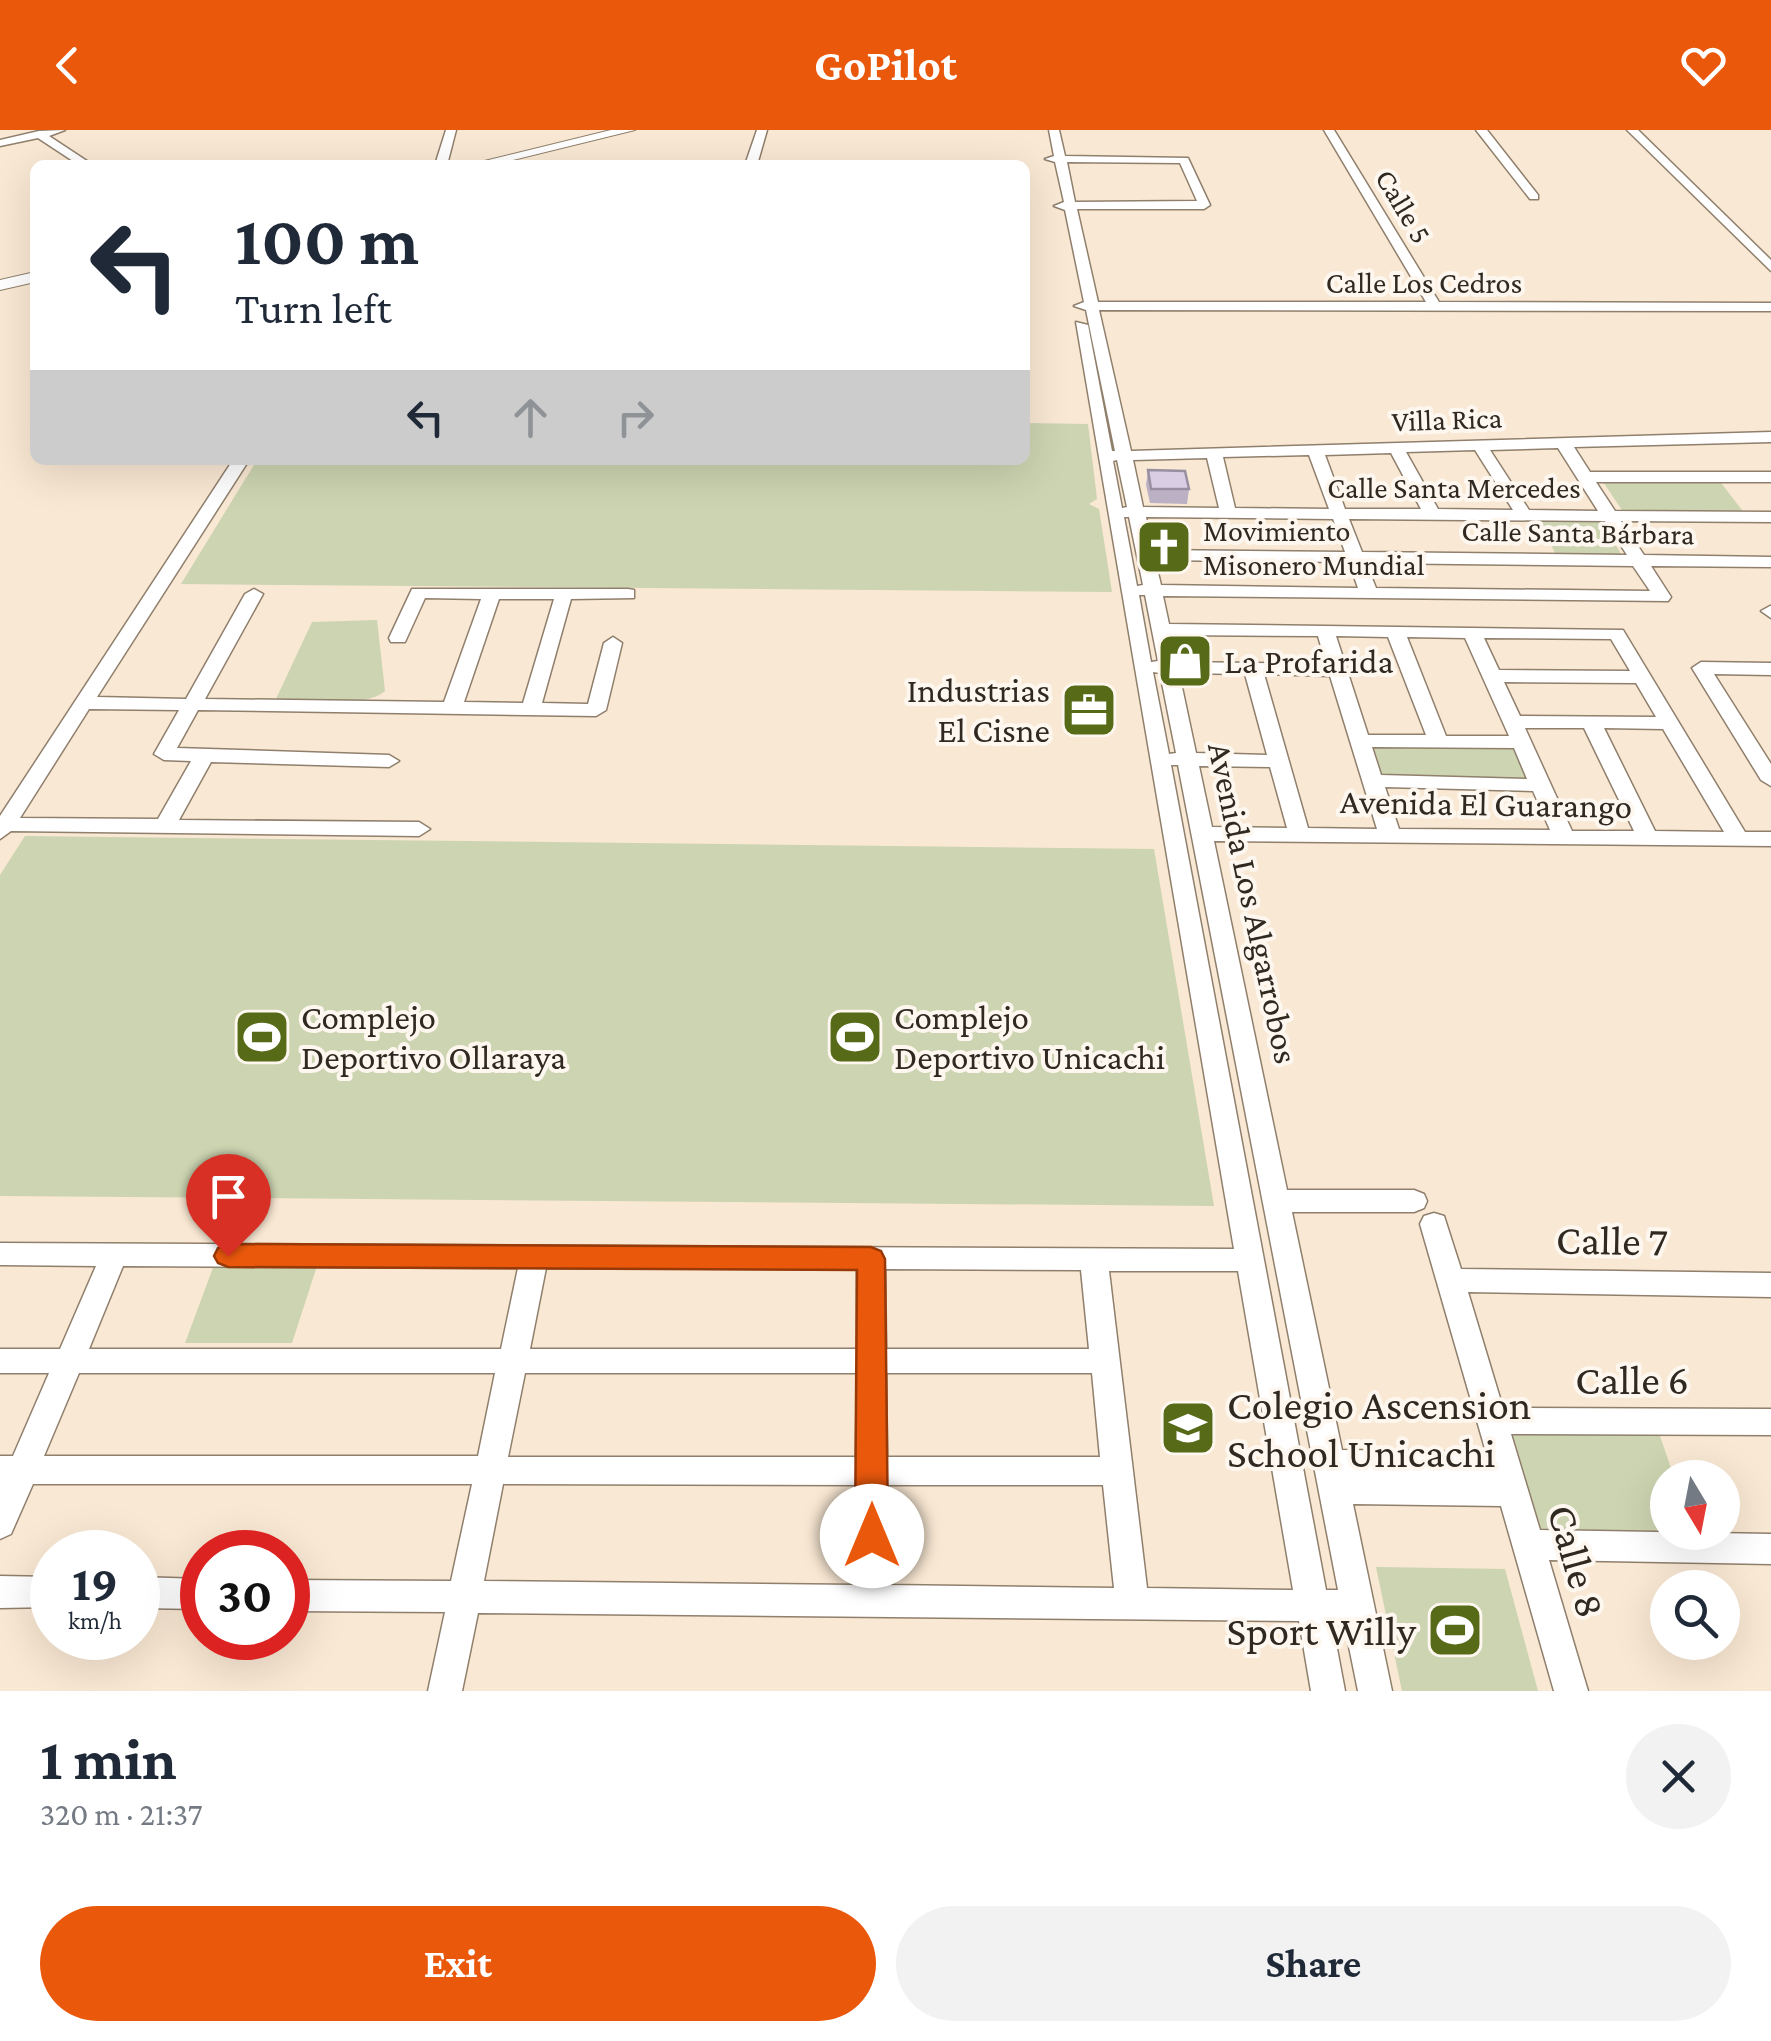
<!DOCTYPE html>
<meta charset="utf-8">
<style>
body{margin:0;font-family:"Crimson Pro",serif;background:#f2f2f3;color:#1f2937;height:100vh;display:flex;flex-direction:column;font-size:38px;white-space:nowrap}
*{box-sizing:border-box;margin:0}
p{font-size:32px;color:#747a83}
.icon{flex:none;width:55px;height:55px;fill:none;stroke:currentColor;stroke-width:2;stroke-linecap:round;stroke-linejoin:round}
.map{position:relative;height:1561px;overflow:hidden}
.side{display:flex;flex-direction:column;background:#fff;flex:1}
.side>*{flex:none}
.banner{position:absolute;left:30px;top:30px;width:1000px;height:305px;border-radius:15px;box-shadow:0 10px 40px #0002;background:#fff;color:#1f2937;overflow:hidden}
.needle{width:65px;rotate:170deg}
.tools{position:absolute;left:1650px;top:1330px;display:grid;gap:20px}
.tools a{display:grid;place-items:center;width:90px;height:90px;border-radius:50%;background:#fff;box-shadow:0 10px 40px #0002;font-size:50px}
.speed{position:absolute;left:30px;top:1400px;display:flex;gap:20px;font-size:50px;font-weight:700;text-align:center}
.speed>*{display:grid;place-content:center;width:130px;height:130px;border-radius:50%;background:#fff;box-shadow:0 10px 40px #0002;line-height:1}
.speed small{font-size:25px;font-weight:400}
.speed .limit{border:15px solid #d22;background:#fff;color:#111}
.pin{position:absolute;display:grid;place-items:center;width:85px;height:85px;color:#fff;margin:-102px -42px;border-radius:50% 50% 50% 0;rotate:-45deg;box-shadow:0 0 10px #0007}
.pin .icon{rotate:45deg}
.me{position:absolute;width:110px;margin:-55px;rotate:0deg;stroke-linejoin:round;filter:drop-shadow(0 0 8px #0008)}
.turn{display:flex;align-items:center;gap:35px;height:210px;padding:0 40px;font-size:45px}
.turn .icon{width:130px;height:130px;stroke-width:2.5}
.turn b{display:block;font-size:70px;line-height:85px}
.lanes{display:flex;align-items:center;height:95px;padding:0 40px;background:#0003;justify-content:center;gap:50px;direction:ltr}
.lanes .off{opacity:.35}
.round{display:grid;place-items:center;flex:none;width:105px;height:105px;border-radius:52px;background:#f2f2f3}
.overview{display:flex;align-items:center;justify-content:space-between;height:170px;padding:0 40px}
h1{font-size:60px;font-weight:700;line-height:75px}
.button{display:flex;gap:20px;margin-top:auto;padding:20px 40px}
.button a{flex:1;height:115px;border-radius:60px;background:#ea580c;color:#fff;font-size:40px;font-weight:700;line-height:115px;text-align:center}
.button a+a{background:#f2f2f3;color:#1f2937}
header{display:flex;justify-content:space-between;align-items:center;height:130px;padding:0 40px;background:#ea580c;color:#fff;font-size:45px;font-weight:700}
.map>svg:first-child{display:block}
.green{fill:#ccd4b1}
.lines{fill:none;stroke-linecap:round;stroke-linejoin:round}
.minor-casing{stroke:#8f7f6c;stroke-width:3}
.major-casing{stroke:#8f7f6c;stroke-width:2}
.minor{fill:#fff;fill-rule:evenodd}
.major{fill:#fff;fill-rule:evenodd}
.wall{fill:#bbb0c4}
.building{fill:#d9cde4;stroke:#9890a0;stroke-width:2.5}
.route{fill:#ea580c;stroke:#983908;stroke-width:2.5}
.labels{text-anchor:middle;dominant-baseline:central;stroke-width:8;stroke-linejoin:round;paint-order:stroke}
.far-street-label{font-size:30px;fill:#2f2921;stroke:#fef7ef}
.far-poi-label{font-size:30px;fill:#2f2921;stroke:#fef7ef;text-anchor:start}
.poi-label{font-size:35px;fill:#2f2921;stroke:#fef7ef;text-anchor:start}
.street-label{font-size:35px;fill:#2f2921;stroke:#fef7ef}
.near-street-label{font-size:42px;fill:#2f2921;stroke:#fef7ef}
.near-poi-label{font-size:42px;fill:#2f2921;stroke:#fef7ef;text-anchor:start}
</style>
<header><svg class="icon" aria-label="back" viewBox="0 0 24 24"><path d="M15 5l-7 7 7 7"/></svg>GoPilot<svg class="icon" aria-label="heart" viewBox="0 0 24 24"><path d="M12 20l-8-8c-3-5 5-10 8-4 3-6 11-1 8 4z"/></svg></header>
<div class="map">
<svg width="1771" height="1561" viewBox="0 0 1771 1561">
<rect width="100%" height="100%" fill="#f9e8d3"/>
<path class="green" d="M1025,293L1088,294L1097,369L1089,374L1099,379L1112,462L181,454L257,330H1025Z
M1601,349H1718L1745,384L1624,383Z
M1537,391H1601L1623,427L1557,426Z
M377,490L385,561C365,579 304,570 276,569L312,492Z
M1368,614L1518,616L1532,651L1380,648Z
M25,706L1154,719L1214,1076L0,1066V745Z
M214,1135L317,1136L292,1213H185Z
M1504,1303L1660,1306L1674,1347L1668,1348L1667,1401L1532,1399Z
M1376,1437L1505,1439L1538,1561H1402Z"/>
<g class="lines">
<g class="minor-casing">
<path id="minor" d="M65,0L49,6L93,35H79L38,8L0,16V10L39,1Z
M446,0H456L447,35H435Z
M757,0H767L757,35H745Z
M1049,0H1059L1065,26L1188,28L1210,75L1204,79H1077L1098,172H1426L1324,0H1334L1439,172L1771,173V181L1099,180L1131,321L1771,302V312L1574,317L1590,342H1771V352H1596L1615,381L1771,382V392L1621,391L1644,425L1771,427V437L1651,436L1671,467L1668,471L1163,466L1169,494L1623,500L1745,702H1771V716L1214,711L1287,1060H1414L1424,1064L1427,1071L1424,1078L1414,1082H1292L1342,1320L1486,1322L1420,1094L1424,1086L1434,1083L1444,1086L1461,1139L1771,1143V1167L1468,1162L1503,1278L1771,1279V1305L1511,1304L1540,1400L1771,1404V1434L1549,1430L1588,1561H1554L1501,1376L1353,1374L1392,1561H1358L1344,1492H1332L1345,1561H1311L1299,1491L478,1483L462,1561H428L445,1482L288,1481V1450L451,1451L472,1354H33L11,1404L0,1409V1326H13L49,1243H0V1219H60L96,1136L0,1135V1113L1234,1119L1076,192L1088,195L1112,321H1115L1086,180L1074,176L1084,172L1065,80L1054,76L1064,72L1055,32L1045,29L1054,26ZM1067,32L1180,33L1197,71L1075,72ZM1558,318L1598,381L1529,380L1490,320ZM1475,320L1513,380L1438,379L1406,322ZM1391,323L1421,379H1345L1325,325ZM1309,325L1329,379L1235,378L1223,327ZM1207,328L1219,378L1143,377L1133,330ZM1117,330L1127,377L1122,378L1113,331ZM1124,387H1129L1143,455L1137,456ZM1146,387L1333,389L1345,422L1153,420ZM1349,389L1605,391L1627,425L1362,422ZM1155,430L1349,432L1358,458L1161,455ZM1366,433L1633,436L1650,461L1376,458ZM1139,465H1145L1158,531L1151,532ZM1171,505L1318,506L1326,534L1177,532ZM1336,506L1388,507L1426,605H1368ZM1407,507L1465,508L1509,606H1446ZM1484,508L1611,509L1630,541L1499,540ZM1153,542L1160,543L1176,623L1169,624ZM1179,543L1245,544L1267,625L1196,623ZM1264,544L1330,546L1377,699L1308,698ZM1504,552L1636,553L1656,587L1520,586ZM1525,598H1584L1634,701H1572ZM1604,598L1663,599L1724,702L1655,701ZM1372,617L1514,618L1527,649L1381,645ZM1171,635H1178L1338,1460H1326ZM1199,636L1270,637L1287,698L1212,697ZM1385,657L1533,661L1550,700L1399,699ZM123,1136L518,1138L501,1219H89ZM546,1138L857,1139V1219H530ZM885,1139L1081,1140L1089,1219H886ZM1109,1141H1238L1293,1460L1147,1458ZM79,1243H495L478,1326H44ZM525,1243H857L856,1327H508ZM886,1243H1092L1100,1327H887ZM503,1354L856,1355V1455L484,1451ZM887,1355H1103L1114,1458L888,1455Z
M1476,0H1487L1538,65V69H1530Z
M1627,0H1638L1771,130V141Z
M233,330H249L97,567L186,569L245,464L254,459L263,464L205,569L444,572L481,469L425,468L405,512H391L389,508L412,459H628L634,460V468L571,469L542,573L588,574L604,513L613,507L622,513L606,580L596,586L198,580L177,618L389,625L399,631L389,637L211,632L179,690L419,692L430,699L419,706L11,701L0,709V686ZM499,469H554L523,573L464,572ZM89,579L179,580L154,624L164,630L191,631L158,689L20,688Z
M1770,476H1771V488L1761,481Z
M1701,532L1771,533V545L1714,544L1771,634V656L1761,650L1692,538Z
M0,1446L52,1447V1477L0,1478Z
M138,1447L202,1449V1479L138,1478Z"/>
</g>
<g class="major-casing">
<path id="major" d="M611,0H635L493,35H468Z
M35,142V152L0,160V150Z"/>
</g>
<use href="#minor" class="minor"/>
<use href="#major" class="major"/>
</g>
<path class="wall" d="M1148,340L1189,359L1187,374L1150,373L1146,355Z"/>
<path class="building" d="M1148,340L1185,341L1189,359H1151Z"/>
<path class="route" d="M228,1114L871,1117L881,1121L885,1129L888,1406L883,1416L872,1421L860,1416L855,1406L857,1140L228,1137L218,1133L214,1126L218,1118Z"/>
<defs>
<g id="church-square" transform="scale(2.875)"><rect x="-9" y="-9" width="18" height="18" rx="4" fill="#566a18" stroke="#fef7ef"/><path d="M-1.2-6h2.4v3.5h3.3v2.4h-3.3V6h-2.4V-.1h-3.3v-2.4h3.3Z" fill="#fff"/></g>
<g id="shop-square" transform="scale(2.875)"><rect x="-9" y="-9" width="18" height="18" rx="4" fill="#566a18" stroke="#fef7ef"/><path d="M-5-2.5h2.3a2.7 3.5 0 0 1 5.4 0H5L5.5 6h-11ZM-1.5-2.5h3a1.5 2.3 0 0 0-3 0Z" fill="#fff"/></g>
<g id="office-square" transform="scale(2.875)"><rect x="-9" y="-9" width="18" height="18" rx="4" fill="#566a18" stroke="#fef7ef"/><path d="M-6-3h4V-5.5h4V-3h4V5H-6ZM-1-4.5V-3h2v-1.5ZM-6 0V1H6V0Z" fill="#fff"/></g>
<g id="stadium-square" transform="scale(2.875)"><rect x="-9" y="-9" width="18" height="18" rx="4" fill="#566a18" stroke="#fef7ef"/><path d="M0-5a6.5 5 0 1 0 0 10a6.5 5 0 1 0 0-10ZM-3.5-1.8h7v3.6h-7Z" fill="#fff"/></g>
<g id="school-square" transform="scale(2.875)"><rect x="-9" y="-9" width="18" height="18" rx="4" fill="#566a18" stroke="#fef7ef"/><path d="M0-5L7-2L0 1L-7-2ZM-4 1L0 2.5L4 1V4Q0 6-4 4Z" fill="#fff"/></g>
</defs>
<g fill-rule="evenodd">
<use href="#church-square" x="1164" y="417"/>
<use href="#shop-square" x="1185" y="531"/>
<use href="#office-square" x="1089" y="580"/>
<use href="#stadium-square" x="262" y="907"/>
<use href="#stadium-square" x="855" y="907"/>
<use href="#school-square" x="1188" y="1298"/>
<use href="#stadium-square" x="1455" y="1500"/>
</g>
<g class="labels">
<g class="far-street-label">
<text transform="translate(1404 76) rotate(59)">Calle 5</text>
<text x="1424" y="152">Calle Los Cedros</text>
<text transform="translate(1447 289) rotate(-2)">Villa Rica</text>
<text x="1454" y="357">Calle Santa Mercedes</text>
<text transform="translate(1578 402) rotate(1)">Calle Santa Bárbara</text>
</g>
<g class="far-poi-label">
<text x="1203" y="400">Movimiento<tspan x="1203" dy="34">Misonero Mundial</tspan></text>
</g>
<g class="poi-label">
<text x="1224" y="531">La Profarida</text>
<text x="1050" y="560" text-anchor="end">Industrias<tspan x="1050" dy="40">El Cisne</tspan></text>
<text x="301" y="887">Complejo<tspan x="301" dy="40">Deportivo Ollaraya</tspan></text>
<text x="894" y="887">Complejo<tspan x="894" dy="40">Deportivo Unicachi</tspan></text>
</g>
<g class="street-label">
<text transform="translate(1486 674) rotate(1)">Avenida El Guarango</text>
<text transform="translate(1253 773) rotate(78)">Avenida Los Algarrobos</text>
</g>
<g class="near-street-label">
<text transform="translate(1612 1110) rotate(1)">Calle 7</text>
<text x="1632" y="1249">Calle 6</text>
<text transform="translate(1577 1431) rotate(74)">Calle 8</text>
</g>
<g class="near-poi-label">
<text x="1227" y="1274">Colegio Ascension<tspan x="1227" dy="48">School Unicachi</tspan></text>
<text x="1416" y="1500" text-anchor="end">Sport Willy</text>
</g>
</g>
</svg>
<div class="tools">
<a><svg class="needle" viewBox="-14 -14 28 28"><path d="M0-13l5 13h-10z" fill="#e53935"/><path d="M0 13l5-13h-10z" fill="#747a83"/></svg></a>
<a><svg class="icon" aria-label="search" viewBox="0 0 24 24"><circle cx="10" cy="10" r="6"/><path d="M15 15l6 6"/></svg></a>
</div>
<div class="speed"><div>19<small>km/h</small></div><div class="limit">30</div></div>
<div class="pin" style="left:228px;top:1126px;background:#d93025"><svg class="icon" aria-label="arrive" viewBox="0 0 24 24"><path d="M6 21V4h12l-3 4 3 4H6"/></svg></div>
<svg class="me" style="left:872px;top:1406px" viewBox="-20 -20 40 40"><circle r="19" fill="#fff"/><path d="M0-13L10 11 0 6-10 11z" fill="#ea580c"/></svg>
<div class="banner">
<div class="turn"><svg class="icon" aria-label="left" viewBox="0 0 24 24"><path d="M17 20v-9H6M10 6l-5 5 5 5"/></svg><div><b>100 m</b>Turn left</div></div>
<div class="lanes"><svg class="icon" aria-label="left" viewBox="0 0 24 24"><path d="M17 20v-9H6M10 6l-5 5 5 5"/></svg><svg class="icon off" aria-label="ahead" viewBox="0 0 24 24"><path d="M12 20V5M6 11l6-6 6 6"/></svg><svg class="icon off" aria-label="right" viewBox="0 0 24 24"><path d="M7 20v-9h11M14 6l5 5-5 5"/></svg></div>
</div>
</div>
<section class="side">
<div class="overview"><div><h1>1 min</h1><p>320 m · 21:37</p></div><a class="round"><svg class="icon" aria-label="close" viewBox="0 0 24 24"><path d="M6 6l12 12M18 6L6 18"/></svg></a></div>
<div class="button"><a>Exit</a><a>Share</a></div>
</section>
